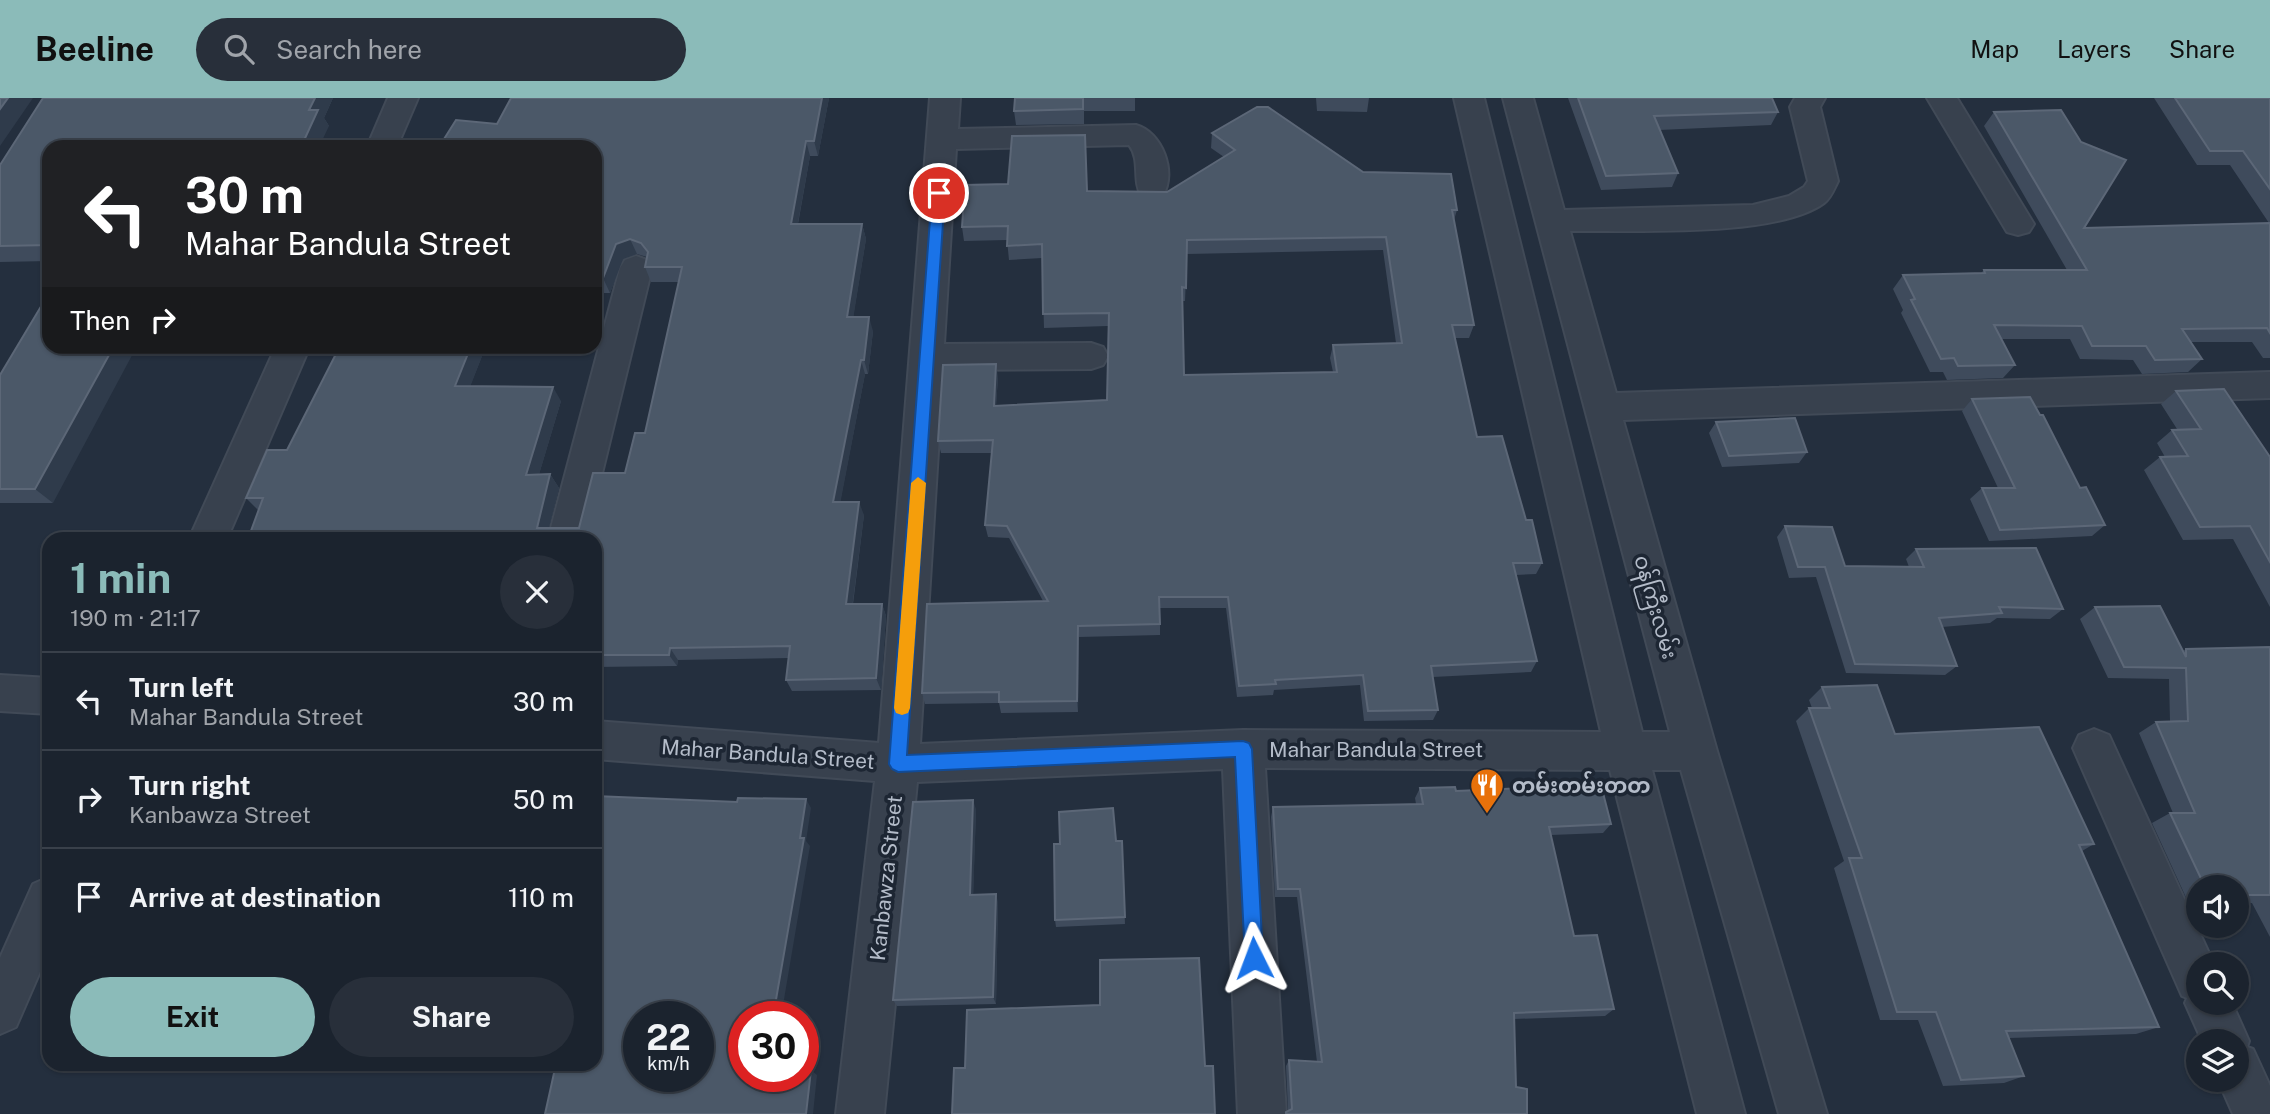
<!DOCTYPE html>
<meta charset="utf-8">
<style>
body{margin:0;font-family:"Public Sans","Noto Sans Myanmar",sans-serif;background:#282f3a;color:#f1f3f6;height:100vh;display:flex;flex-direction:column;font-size:26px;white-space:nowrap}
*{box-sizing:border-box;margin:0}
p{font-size:23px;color:#a0a4aa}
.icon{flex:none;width:38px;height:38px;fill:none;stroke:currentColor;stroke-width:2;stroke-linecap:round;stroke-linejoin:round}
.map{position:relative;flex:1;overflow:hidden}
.side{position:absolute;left:42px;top:434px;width:560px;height:539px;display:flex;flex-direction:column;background:#1b232e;border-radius:21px;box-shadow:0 2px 5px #0004,0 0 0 2px #39404a}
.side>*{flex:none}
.banner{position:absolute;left:42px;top:42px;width:560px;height:214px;border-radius:21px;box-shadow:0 2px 5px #0004,0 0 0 2px #39404a;background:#202124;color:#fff;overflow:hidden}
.fabs{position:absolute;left:2186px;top:777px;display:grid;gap:14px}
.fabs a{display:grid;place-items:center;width:63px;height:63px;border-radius:50%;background:#1b232e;box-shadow:0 2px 5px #0004,0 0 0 2px #39404a;font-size:35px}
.speed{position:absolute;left:623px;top:903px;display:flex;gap:14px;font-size:35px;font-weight:700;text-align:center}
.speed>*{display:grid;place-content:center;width:91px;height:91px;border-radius:50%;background:#1b232e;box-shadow:0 2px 5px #0004,0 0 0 2px #39404a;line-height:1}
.speed small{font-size:18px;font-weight:400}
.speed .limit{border:10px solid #d22;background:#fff;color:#111}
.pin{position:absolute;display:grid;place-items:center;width:60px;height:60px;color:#fff;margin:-30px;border:4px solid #fff;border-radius:50%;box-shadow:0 2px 7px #0007}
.me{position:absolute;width:77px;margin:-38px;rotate:357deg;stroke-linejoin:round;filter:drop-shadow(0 0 5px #0008)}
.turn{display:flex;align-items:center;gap:24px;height:147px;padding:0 28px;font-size:32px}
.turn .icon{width:91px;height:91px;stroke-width:2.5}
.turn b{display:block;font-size:49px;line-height:60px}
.then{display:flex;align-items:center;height:66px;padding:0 28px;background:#0003;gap:14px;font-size:26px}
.round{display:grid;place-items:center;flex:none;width:74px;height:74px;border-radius:37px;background:#282f3a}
.head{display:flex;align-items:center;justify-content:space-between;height:119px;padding:0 28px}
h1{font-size:42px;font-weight:700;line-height:52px;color:#8bbbb9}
.action{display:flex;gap:14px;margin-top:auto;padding:14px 28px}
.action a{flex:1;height:80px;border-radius:42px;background:#8bbbb9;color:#111;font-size:28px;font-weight:700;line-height:80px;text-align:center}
.action a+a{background:#282f3a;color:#f1f3f6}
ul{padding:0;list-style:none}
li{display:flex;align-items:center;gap:21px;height:98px;padding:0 28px;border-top:2px solid #39404a}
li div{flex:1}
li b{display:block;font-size:26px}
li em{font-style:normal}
header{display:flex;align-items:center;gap:42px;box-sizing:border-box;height:98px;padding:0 35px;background:#8bbbb9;color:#111}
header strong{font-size:33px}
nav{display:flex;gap:38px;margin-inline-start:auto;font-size:24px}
.search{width:490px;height:63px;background:#282f3a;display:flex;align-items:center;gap:18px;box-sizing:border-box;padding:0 24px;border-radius:38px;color:#a0a4aa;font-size:26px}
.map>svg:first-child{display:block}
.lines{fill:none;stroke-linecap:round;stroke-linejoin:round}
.minor-casing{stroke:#414a57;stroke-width:4}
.minor{fill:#38414e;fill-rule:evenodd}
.wall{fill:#3f4b5c;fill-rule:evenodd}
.shaded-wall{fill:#2f3b4b}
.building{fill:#4b5868;stroke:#5c6777;stroke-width:2;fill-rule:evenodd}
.route{fill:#1a73e8;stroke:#114b97;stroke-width:2}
.slow{fill:#f59e0b}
.labels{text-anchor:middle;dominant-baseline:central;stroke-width:7;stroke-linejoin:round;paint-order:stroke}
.street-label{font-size:21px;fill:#b4bcc9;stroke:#1d2633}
.poi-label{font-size:21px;font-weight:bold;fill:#b4bcc9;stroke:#1d2633;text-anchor:start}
</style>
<header>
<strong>Beeline</strong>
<div class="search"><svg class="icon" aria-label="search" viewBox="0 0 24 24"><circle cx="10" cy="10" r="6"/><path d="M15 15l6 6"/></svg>Search here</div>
<nav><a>Map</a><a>Layers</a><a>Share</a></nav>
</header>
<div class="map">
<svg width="2270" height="1016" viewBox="0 0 2270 1016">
<rect width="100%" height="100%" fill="#242f3e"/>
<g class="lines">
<g class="minor-casing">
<path id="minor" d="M388,0H418L397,49H367Z
M930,0H960L958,31L1136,27C1162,34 1177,74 1163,97L1152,101L1141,97C1132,82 1141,62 1129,47L956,51L944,246L1091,245L1103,249L1108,258L1103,267L1091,271L943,272L920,646L1243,632L1601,634L1454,0H1484L1642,634H1670L1503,0H1533L1564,112L1753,107L1789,98L1804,89L1808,83L1790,9L1795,0H1825L1820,9L1838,83C1834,91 1831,100 1824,105C1776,140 1632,132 1570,133L1616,295L2270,274V300L1623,322L1717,653L1827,1016H1779L1681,672H1652L1745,1016H1697L1610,672L1265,670L1286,1016H1238L1223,671L917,684L884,1016H836L875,683L595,661V623L879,645Z
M1927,0H1957L2034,126L2029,134L2018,137L2007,134Z
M636,158L647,162L652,170L586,441H548L620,170L625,162Z
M276,248H310L227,441H189Z
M0,577L49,580V616L0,613Z
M2094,631L2109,637L2214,866H2198V905H2232L2249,943L2247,949L2253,951L2270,988V1016H2233L2218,982H2236V943H2202L2185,905L2187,900L2182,898L2073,650L2079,637Z
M49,779V853L16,929L0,936V860L33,786Z"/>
</g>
<use href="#minor" class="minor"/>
</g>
<path class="wall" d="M43,0H333L324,20L329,28L49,49V163L0,164V67Z
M511,0H829L818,58H810L798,126H862L866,141L853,219L873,233L868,276H865L840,404L864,417L853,506H882L886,518L881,592L792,593L786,582L789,560L678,562L677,568L595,569V441L258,412L246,400L287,352L486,248L470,288L561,303L539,376H550L559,390L549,430H579L625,375L645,335L679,184H651L645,169L647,159L637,156L623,161L610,195H595V49L497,26Z
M1015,0H1135V13H1084V26L1016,27L1014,13Z
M1316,0H1369L1367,14L1317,13Z
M1568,0H1772L1778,14L1771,27L1659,32L1678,75L1672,89L1601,92Z
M2154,0H2270V260H2263L2252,244H2191L2202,261L2188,274L2142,276L2133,262L2080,261L2070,241H2001L2015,267L2003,280L1947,282L1943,274H1930L1901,215L1903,212L1893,191L1903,177L1981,175L1984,172H2067L1984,28L1994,14L2084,130L2269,125L2230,67H2197Z
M1212,35L1363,74L1457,112L1454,122L1474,227L1469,240H1455L1477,339L1526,422L1542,465L1536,476L1516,477L1537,563L1531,574L1433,579L1438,612L1433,622L1364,623L1360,587L1274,592L1273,597L1237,599L1226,510H1160V537L1079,539L1078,614L1001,615L999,605L925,606L922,595L1043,503L1009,440L988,439L985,427L992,355H941L938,343L998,279L996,308L1107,302L1108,228L1044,230L1042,160L1009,162L1007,142L964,143L962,129L1087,93L1167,94L1224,59L1211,50ZM1383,152L1396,245L1333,247L1330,260L1333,274L1184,277L1182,203H1185L1187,156Z
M0,277L53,405H0Z
M2176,293L2270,359V509L2233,441L2183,442L2144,372L2160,359H2165L2157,345L2172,332L2177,331L2161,306Z
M1972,301L2080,390L2105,427L2092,438L1989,443L1970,401L1982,390H1998L1962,313Z
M1716,324L1807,354L1799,365L1722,369L1709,335Z
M1785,428L1845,468L1909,469L1906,461L1916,451L2063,511L2050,521L1997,520L1990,525L1942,529L1957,568L1945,577L1846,575L1816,479L1789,480L1777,439Z
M2095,509L2183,553L2186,551L2270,549V839L2252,805H2236V789H2198V806H2189L2152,725L2170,715H2173L2139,635L2156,624L2170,623L2169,581L2108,580L2080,521Z
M1822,589L1895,636L2094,746L2082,753L2159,929L2136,936L2009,940L2024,978L2004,985L1943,988L1918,922H1880L1834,770L1844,763L1796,623L1809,610H1812L1809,602Z
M1420,690L1456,693L1611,726L1603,735L1551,737L1574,838L1614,911L1605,918L1514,921L1516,989L1527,1016H1285L1288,1013L1286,968L1289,962L1317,964L1297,799H1275L1271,719L1273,709L1416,706L1415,700Z
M976,711L973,797L998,804L996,906L897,908L893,902Z
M1116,743H1122L1125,826L1056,829L1055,822Z"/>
<path class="shaded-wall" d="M8,0H33L0,48V11Z
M315,0H333L324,20L329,28L319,49H301L309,12Z
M822,0H829L818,58L814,43Z
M806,43L810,58L795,141L791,126Z
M862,126L866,141L851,234L847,219Z
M630,141L637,156L623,161L610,195L603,180L616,146Z
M869,219L873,233L868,276L864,262Z
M114,248H137L53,405L35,391Z
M471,248H486L465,302L455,288Z
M861,262L865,276L838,417L833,404Z
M996,266L998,279L995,320L994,308Z
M553,289L561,303L535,390L526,377Z
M550,376L559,390L546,441L537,430Z
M859,404L864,417L851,518L846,506Z
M882,506L886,518L881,592L876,580Z
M1078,528L1079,539L1078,614L1077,603Z
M670,550L678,562L677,568L669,557Z
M595,687L600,692L597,707L595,705Z
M806,701L811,710L806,743L810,748L781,919H773Z
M973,702L976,711L973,805L970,797Z
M996,796L998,804L996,906L993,899Z
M811,972L817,977L813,1016H806Z"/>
<path class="building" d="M0,0H8L0,11Z
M43,0H315L309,12H318L301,49H49V147L0,148V67Z
M511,0H822L814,43H806L791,126H862L847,219H869L864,262H861L833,404H859L846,506H882L876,580L786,582L790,548L670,550L669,557H595V441H248L263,400H246L267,352H287L340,248H471L455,288L553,289L526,377L550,376L537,430H579L593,375H625L635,335H645L682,169H645L648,154L641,145L630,141L616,146L603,180H595V49H439L456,22L497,26Z
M1015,0H1083V11L1014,13Z
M1578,0H1772L1778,14L1654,18L1678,75L1606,78Z
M2175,0H2270V91L2243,53H2210Z
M1257,9H1268L1363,74L1451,76L1457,112H1452L1474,227H1452L1477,339L1502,338L1526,422H1532L1542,465H1513L1537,563L1431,568L1438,612L1368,613L1363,577L1275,582L1276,586L1239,588L1228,499H1159L1160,526L1078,528L1077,603L999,604V594L922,595L927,506L1048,503L1007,428L985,427L993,342L938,343L943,267L996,266L994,308L1107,302L1109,215L1043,216L1042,146L1007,148L1008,128L962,129L965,87L1008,86L1012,38L1085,37L1087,93L1167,94L1235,52L1212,35ZM1386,139L1402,245L1333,247L1337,274L1184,277L1182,189L1186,190L1187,142Z
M2061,12L2081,44L2126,62L2084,130L2270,125V235L2267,230L2182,231L2202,261L2155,262L2146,248H2092L2082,228L1994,227L2015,267L1958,268L1954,260L1941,261L1911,202L1915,201L1903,177L1985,175L1984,172H2087L1994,14Z
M49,195V248H114L35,391H0V277Z
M2224,291L2270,359V464L2250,428L2200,429L2160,359L2188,358L2172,332L2201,331L2176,293Z
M2030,299L2040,317H2043L2080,390L2086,389L2105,427L2000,432L1982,390H2015L1972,301Z
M1795,320L1807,354L1729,358L1716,324Z
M1785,428L1832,429L1845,468L1924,469L1916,451L2036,450L2063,511L1999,509L2002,515L1939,520L1957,568L1855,566L1825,469H1798Z
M2160,508L2186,559V551L2270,549V797H2236V789H2205L2170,715H2195L2156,624L2188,623L2186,570L2124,569L2095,509Z
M1877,587L1895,636L2039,629L2094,746L2079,747L2159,929L2006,933L2024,978L1961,982L1936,914H1897L1849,760H1862L1809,610H1830L1822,589Z
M1601,687L1611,726L1549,729L1574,838L1597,837L1614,911L1514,915L1516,989L1527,991V1016H1286V1014L1292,1011L1289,962L1322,964L1300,791H1278L1273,709L1423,706L1420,690L1455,689L1456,693Z
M595,698L737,704L738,700L806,701L800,740H804L773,919H744V978H803V972H811L806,1016H545L556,966H595ZM639,919H698V978H639Z
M973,702L970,797L996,796L993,899L893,902L913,704Z
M1113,710L1116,743H1122L1125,819L1055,822L1054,746H1060L1059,714Z
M1199,860L1205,968H1213L1215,1016H952L954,970H965L967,912L1100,907V862Z"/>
<path class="route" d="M939,91L945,95L907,657L1243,643L1249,645L1252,651L1263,860L1260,866L1254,869L1247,866L1245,860L1235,659L898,674L892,671L889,666L932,95Z"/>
<path class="slow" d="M918,379L926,385L910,610L908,615L902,617L896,615L894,610L911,385Z"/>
<defs>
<g id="restaurant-pin" transform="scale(1.75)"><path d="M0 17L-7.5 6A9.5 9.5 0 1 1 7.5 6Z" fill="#e8710a" stroke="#1d2633"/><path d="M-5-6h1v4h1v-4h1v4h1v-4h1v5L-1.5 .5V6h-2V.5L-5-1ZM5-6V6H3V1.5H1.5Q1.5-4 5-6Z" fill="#fff"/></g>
</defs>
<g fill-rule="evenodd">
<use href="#restaurant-pin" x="1487" y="687"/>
</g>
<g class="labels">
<g class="street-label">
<text transform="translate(1656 509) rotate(74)">ဝန်ကြီးလမ်း</text>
<text x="1376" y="651">Mahar Bandula Street</text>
<text transform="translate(768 656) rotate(4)">Mahar Bandula Street</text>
<text transform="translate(886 780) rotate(-84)">Kanbawza Street</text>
</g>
<g class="poi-label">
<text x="1512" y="687">တမ်းတမ်းတတ</text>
</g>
</g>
</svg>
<div class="fabs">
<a><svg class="icon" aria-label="sound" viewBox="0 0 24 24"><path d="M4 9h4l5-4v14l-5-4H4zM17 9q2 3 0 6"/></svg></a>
<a><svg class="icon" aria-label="search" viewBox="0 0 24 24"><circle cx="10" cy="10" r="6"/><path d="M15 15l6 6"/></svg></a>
<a><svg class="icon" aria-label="layers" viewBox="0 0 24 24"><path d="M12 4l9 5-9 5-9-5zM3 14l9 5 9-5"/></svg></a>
</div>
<div class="speed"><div>22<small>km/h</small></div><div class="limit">30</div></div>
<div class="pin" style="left:939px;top:95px;background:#d93025"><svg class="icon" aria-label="arrive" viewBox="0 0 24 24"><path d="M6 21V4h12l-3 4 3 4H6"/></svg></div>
<svg class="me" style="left:1254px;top:860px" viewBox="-20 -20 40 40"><path d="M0-17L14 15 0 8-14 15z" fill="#1a73e8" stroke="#fff" stroke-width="4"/></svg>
<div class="banner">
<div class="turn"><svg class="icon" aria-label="left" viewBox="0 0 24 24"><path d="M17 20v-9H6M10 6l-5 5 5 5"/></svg><div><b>30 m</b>Mahar Bandula Street</div></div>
<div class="then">Then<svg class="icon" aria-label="right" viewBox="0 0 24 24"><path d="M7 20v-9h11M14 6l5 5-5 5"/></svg></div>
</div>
<section class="side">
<div class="head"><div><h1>1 min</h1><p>190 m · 21:17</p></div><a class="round"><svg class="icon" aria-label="close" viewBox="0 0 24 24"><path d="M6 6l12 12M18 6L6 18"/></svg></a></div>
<ul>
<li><svg class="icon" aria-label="left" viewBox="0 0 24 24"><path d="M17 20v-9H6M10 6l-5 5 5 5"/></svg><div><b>Turn left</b><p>Mahar Bandula Street</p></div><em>30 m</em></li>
<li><svg class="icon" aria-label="right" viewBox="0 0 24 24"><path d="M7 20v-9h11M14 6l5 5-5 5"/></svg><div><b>Turn right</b><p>Kanbawza Street</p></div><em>50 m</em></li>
<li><svg class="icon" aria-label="arrive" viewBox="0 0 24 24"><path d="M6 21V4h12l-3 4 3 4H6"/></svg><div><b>Arrive at destination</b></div><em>110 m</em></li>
</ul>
<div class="action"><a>Exit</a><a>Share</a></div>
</section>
</div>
